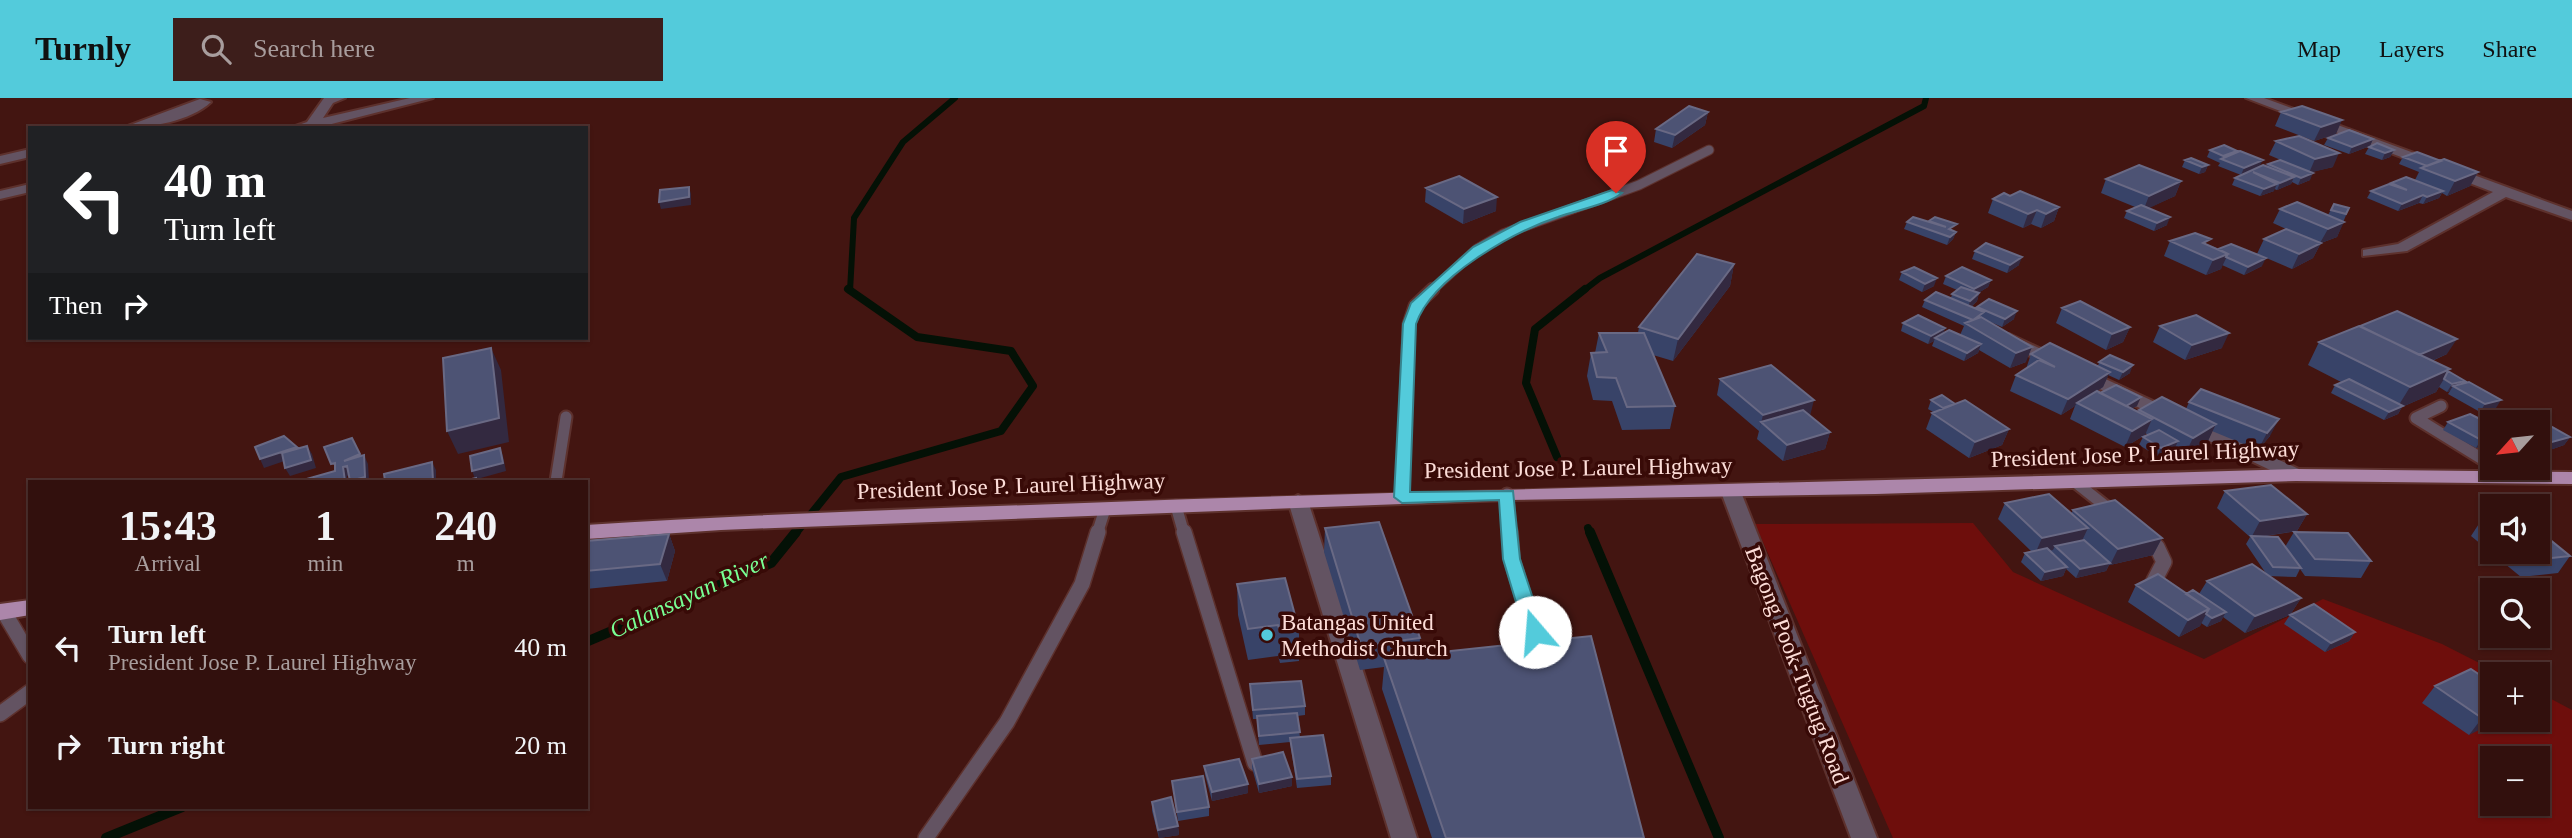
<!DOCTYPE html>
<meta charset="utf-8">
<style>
body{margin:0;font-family:"Times New Roman",serif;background:#3d1e1b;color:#f1f3f6;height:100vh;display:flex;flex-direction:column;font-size:26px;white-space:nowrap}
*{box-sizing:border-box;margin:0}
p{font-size:23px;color:#a89d9d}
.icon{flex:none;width:38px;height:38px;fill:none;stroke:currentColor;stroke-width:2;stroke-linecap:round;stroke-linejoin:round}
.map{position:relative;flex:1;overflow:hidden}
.side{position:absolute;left:28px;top:382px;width:560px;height:329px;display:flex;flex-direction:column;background:#32100d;border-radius:0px;box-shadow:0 2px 5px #0004,0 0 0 2px #4d302e}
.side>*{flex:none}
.top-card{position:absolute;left:28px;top:28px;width:560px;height:214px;border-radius:0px;box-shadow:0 2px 5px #0004,0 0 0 2px #4d302e;background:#202124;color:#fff;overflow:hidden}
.needle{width:46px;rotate:243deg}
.fabs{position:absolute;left:2480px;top:312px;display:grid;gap:14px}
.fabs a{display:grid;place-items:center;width:70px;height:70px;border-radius:0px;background:#32100d;box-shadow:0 2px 5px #0004,0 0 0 2px #4d302e;font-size:35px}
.pin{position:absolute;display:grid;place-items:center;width:60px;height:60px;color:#fff;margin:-72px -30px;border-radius:50% 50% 50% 0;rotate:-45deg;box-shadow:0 0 7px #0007}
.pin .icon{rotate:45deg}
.me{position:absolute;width:77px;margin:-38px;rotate:342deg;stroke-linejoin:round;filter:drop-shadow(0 0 5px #0008)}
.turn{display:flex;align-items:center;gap:24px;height:147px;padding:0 21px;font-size:32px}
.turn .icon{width:91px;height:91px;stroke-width:2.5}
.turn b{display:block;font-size:49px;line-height:60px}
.then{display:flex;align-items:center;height:66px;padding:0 21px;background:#0003;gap:14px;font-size:26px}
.eta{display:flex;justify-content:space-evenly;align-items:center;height:119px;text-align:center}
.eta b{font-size:42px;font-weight:600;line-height:49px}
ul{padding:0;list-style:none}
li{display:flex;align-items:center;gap:21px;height:98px;padding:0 21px}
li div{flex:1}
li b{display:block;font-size:26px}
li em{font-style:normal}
header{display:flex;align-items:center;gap:42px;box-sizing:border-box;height:98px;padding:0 35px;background:#53cbdb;color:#111}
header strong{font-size:33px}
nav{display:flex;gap:38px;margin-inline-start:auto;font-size:24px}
.search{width:490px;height:63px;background:#3d1e1b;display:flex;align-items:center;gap:18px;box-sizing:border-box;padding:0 24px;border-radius:0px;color:#a89d9d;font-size:26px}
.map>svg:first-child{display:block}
.green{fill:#6e0e0c;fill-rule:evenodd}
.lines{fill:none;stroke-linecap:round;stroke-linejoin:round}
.stream-far2{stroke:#041106;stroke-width:6}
.stream-far1{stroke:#041106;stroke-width:8}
.stream{stroke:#041106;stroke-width:10}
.service-far2-casing{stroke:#5d312d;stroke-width:11}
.service-far1-casing{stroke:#5d312d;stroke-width:15}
.service-casing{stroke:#5d312d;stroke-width:18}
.minor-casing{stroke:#5d312d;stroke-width:4}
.tertiary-casing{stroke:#5d312d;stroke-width:4}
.trunk-casing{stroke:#5d312d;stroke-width:4}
.service-far2{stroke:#635362;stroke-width:9}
.service-far1{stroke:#635362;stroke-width:11}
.service{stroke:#635362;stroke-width:15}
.minor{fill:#635362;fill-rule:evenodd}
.tertiary{fill:#635362;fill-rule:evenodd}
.trunk{fill:#ac86aa;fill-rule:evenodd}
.wall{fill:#384368}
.shaded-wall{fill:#332940}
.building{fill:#4d5374;stroke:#696984;stroke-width:2}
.route{fill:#53cbdb;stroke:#36848e;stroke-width:2}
.poi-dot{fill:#53cbdb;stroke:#380a07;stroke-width:2.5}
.labels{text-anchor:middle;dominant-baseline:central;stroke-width:7;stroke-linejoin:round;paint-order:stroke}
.street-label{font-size:23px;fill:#fdddd8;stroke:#380a07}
.poi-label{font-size:23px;fill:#fdddd8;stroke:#380a07;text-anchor:start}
.water-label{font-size:24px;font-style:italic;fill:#78ff93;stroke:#380a07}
</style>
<header>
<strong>Turnly</strong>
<div class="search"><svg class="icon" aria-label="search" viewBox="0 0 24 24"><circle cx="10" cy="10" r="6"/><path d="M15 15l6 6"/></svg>Search here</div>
<nav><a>Map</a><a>Layers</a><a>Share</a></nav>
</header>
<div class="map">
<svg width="2572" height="740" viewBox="0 0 2572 740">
<rect width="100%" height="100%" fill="#431511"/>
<path class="green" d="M1973,425L2013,474L2204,561L2323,501L2442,546L2501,576H2492V621H2538V594L2572,612V740H1893L1755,426ZM2492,660H2538V705H2492Z"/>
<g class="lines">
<path class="stream-far2" d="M850,193L854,120L903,44L955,0
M1583,193L1600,180L1924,8L1926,0"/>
<path class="stream-far1" d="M1557,359L1526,285L1535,231L1585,191
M1588,430L1590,436
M795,436L841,379L1001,333L1033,288L1011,253L917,239L848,191"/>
<path class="stream" d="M1590,434L1719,740
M586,544L771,465L796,434
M106,740L182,709"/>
<g class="service-far2-casing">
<path id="service-far2" d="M1431,193L1477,151L1503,136L1639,87L1709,52"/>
</g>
<g class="service-far1-casing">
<path id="service-far1" d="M2441,308L2416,320L2492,367
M556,383L566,319
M2075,384L2113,414
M1507,396L1510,436
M1402,399L1409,226L1415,208L1433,191
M1176,408L1184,436
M1097,436L1105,411"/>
</g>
<g class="service-casing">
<path id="service" d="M1184,434L1255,665
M1510,434L1512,462L1534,534
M2146,440L2157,449L2164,464L2154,483
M4,514L30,558
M0,616L30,594
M926,740L1007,624L1082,486L1098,434"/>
</g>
<g class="minor-casing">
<path id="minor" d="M324,0H345L333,5L323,20L410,0H433L316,30H290L307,24Z
M2246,0H2264L2572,113V122L2506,99L2407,153L2363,158V152L2398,146L2493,94Z
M200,1L211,4C191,23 150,30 122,30Z
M30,51V59L0,66V58Z
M30,86V94L0,101V93Z
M2009,236L2303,373L2306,377L2296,383L2289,381L2003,245L2000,241L2003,237Z
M1298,397L1308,403L1417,740H1391L1288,403Z"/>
</g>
<g class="tertiary-casing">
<path id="tertiary" d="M1731,388L1741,394L1877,740H1851L1721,394Z"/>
</g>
<g class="trunk-casing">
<path id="trunk" d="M2296,371L2572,374V386L2296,383L1876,396L1507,402L721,432L586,441V427C752,416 918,411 1084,405C1488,390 1892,383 2296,371Z
M30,502V517L0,522V506Z"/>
</g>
<use href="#service-far2" class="service-far2"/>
<use href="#service-far1" class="service-far1"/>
<use href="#service" class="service"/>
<use href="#minor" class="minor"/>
<use href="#tertiary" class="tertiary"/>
<use href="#trunk" class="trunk"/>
</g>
<path class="wall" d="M2302,8L2336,36L2314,43L2275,28L2281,14Z
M1708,14L1705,27L1672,50L1654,44L1656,31Z
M2328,40L2373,41L2370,48L2349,56L2324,47Z
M2276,43L2333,69L2311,74L2310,82L2298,87L2292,84L2291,86L2277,92L2274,91V93L2260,98L2232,87L2235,80L2241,77L2218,68L2220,65L2207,59L2210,52L2260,68H2267L2268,66L2283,63L2269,57Z
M2369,49L2394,52L2390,59L2382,62L2365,56Z
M2403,59L2440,63L2478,74L2470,88L2447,98L2442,95L2439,100L2423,106L2419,105L2398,113L2367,100L2371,93L2390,86L2391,85L2415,82L2419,74L2399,66Z
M2185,62L2208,67L2205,74L2199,76L2182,69Z
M2106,81L2181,83L2175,98L2148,110L2167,127L2154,133L2124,120L2127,113L2135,109L2101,95Z
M1426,90L1496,113L1463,126L1425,104Z
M2010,98L2059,109L2054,123L2041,130L2031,126L2023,130L1988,115L1993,101Z
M2334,106L2349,110L2337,139L2321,145L2313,160L2292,171L2257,156L2264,141L2286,131L2273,125L2280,111L2328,117Z
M1907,124L1954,133L1956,134L1953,141L1947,147L1904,131Z
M2170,143L2209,147L2262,168L2244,177L2222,167L2221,171L2206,177L2164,158Z
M1975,153L2019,167L2007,175L1972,161Z
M1734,166L1730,188L1673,263L1653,257L1675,308L1670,331L1622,332L1612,303L1593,302L1587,278L1591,255H1595L1599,235H1638L1639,229Z
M1902,174L1934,188L1922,194L1899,182Z
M1946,178L1991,182L1988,189L1978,195H1979L1977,203L1971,209L1976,211L1977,209L2014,221L2002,229L1988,223L2026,264L2010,270L1979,252L1978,255L1964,263L1932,248L1934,243L1928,246L1901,233L1903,225L1944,235L1960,237L1964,228L1922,209L1925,202L1951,200L1952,196L1957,192L1943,186Z
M2062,210L2130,229L2123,244L2106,252L2056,225Z
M2160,228L2222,250L2185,262L2153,244Z
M2319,244L2447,256L2432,263L2448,273L2496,310L2480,314L2448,296L2450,293L2447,294L2439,289L2436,294L2402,309L2398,316L2384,322L2331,295L2335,287L2341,284L2308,267Z
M2031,256L2098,268L2099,264L2130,275L2119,282L2108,277L2103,289L2097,293L2137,308L2132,310L2138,314L2139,312L2186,311L2189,304L2201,291L2270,338L2258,352L2212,333L2208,343L2185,356L2174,350V352L2157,358L2139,347L2143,339L2148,337L2145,335V337L2125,349L2070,321L2075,308L2061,317L2010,293L2016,277L2026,271Z
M1720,281L1810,318L1830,334L1825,351L1783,363L1757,341L1759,333L1717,297Z
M1931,302L2009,331L2002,347L1969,360L1926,331L1932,315L1933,314L1928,311Z
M2527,315L2570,339L2564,347L2547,353L2538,347V324H2507L2509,320Z
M2448,324L2492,327V344L2476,350L2443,332Z
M2225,393L2307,416L2297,433L2265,438L2285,449L2294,434L2371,463L2361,480L2305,478L2300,471L2296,479L2268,478L2301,500L2290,517L2355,534L2349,543L2325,554L2284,526L2290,517L2245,535L2223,519L2221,523L2207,529L2201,525L2200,528L2179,539L2128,504L2136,487L2186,496H2199L2207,483L2267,477L2246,446L2250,439L2217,410Z
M2005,405L2071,416L2073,412L2162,440L2153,457L2110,467H2109L2106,473L2076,480L2066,471L2063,478L2041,483L2021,464L2025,455L2032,454L1998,421Z
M2482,421H2492V453H2538L2570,458L2558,475L2521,479L2471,438Z
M1325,430L1420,540L1419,557L1644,740H1432L1382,591L1384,569L1360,572L1324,454Z
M669,436L675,453L667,483L586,491V443Z
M1237,486L1299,532V563L1280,565L1278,558L1248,562L1238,517Z
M1250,586L1305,608V617L1297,618L1300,639L1331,678V687L1297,690L1290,644L1259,647L1257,621H1253Z
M2435,588L2492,621L2469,637L2422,605Z
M1252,661L1292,679V688L1259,695L1252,670Z
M1204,668L1248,695L1212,703L1205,677Z
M1172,683L1209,709V718L1178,723Z
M1152,704L1178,728L1179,737L1159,740L1152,713Z"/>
<path class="shaded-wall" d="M1708,14L1705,27L1672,50L1675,37Z
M2342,22L2336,36L2314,43L2321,29Z
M2373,41L2370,48L2349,56L2352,49Z
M2394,52L2390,59L2382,62L2385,55Z
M2237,53L2234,60L2222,61L2223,58Z
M2339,55L2333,69L2309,75L2315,61Z
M2263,62L2259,69L2241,77L2244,70Z
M2208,67L2205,74L2199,76L2202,69Z
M2478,74L2470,88L2447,98L2455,83Z
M2313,75L2310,82L2298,87L2301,80Z
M2294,79L2291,86L2277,92L2280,85Z
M2181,83L2175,98L2143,113L2149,98Z
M2277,86L2274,93L2260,98L2264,91Z
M689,89L691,96V107L661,111L659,104Z
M2443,93L2439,100L2423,106L2427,99Z
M2423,97L2419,105L2398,113L2402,106Z
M1497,99L1496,113L1463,126L1464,111Z
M2059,109L2054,123L2041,130L2046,116Z
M2037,112L2031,126L2023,130L2028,116Z
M2170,119L2167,127L2154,133L2157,125Z
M2344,124L2337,139L2321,145L2313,160L2292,171L2299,156L2320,145L2328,131Z
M1956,134L1953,141L1947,147L1950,139Z
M2228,156L2221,171L2206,177L2213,162Z
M2022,159L2019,167L2007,175L2010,167Z
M2266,160L2262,168L2244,177L2248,169Z
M1734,166L1730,188L1673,263L1678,241Z
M1937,180L1934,188L1922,194L1925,186Z
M1991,182L1988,189L1972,199L1974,191Z
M1979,195L1977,203L1968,211L1970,203Z
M2017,213L2014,221L2002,229L2005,221Z
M2130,229L2123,244L2106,252L2112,236Z
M1945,230L1943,238L1935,240L1934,243L1928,246L1931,238Z
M2229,235L2222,250L2185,262L2192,247Z
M2457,241L2447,256L2408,273L2417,257Z
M1981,246L1978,255L1964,263L1967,255Z
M2032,249L2026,264L2010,270L2016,255Z
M491,250L501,272L509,344L458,356L447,333Z
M2133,267L2130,275L2119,282L2123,274Z
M2450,271L2436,294L2402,309L2398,316L2384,322L2389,314L2397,310L2410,289Z
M2110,274L2103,289L2078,306L2077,305L2075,308L2061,317L2068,301Z
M2465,283L2460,291L2453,288L2450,293L2447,294L2452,286Z
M2141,299L2137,308L2120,317L2124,308Z
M1814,302L1810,318L1761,324L1759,333L1763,317Z
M2501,302L2496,310L2480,314L2485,306Z
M2152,321L2145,337L2125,349L2132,333Z
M2279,321L2270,338L2258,352L2267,335Z
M2216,326L2208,343L2185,356L2193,340Z
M2009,331L2002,347L1969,360L1975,344Z
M1830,334L1825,351L1783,363L1787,347Z
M2492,338V344L2476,350L2481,342Z
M2570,339L2564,347L2547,353L2552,344Z
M352,340L364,365L352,376L347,378L348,383H345L343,369Z
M2178,343L2174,352L2157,358L2161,350Z
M307,348L312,356L316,370L290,378L285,370Z
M297,349L302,357L264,370L260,361Z
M500,350L503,358L506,373L477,381V383H476L472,373Z
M364,357L368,366L369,383H350Z
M432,364L436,372V383H433Z
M2307,416L2297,433L2251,440L2260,423Z
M2088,430L2080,447L2055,448L2053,452L2035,456L2042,440Z
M669,436L675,453L667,483L660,466Z
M2162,440L2153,457L2110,467L2118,451Z
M2110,465L2106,473L2076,480L2080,471Z
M2067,469L2063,478L2041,483L2045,474Z
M2301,500L2290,517L2245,535L2255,518Z
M2209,511L2200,528L2179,539L2188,522Z
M2226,514L2221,523L2207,529L2212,520Z
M2355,534L2349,543L2325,554L2331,545Z
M2492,615V621H2501L2469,637L2482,620Z
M1292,679V688L1259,695V686Z
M1248,686V695L1212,703V694Z
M1178,728L1179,737L1159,740L1158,732Z"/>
<path class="building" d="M1689,8L1708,14L1675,37L1656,31Z
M2302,8L2342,22L2321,29L2281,14Z
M2349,32L2373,41L2352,49L2328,40Z
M2299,38L2339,55L2315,61L2276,43Z
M2377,45L2394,52L2385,55L2369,49Z
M2224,47L2237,53L2223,58L2210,52Z
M2240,53L2263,62L2244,70L2221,61Z
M2417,54L2441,63L2427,68L2403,59Z
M2191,60L2208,67L2202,69L2185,62Z
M2444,61L2478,74L2455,83L2421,70Z
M2280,62L2313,75L2301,80L2268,66Z
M2139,67L2181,83L2149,98L2106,81Z
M2263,67L2294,79L2280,85L2253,74L2277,86L2264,91L2235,80Z
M1459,78L1497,99L1464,111L1426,90Z
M2406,79L2443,93L2427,99L2423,97L2402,106L2371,93L2389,86L2407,92L2391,85Z
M689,89V99L659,104L660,92Z
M2020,93L2059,109L2046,116L2037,112L2028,116L1993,101L2004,95L2010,98Z
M2297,104L2344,124L2328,131L2280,111Z
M2334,106L2349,110L2346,116L2331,112Z
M2141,107L2170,119L2157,125L2127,113Z
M1913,119L1946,129L1929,123L1935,119L1957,126L1949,131L1956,134L1950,139L1907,124Z
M2286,131L2321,145L2299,156L2264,141Z
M2195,135L2211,141L2203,145L2228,156L2213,162L2170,143Z
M1986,145L2022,159L2010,167L1975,153Z
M2231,146L2266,160L2248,169L2226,159L2228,156L2218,151Z
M1697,156L1734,166L1678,241L1639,229Z
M1914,169L1937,180L1925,186L1902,174Z
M1962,169L1991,182L1974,191L1946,178Z
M1961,189L1979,195L1970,203L1952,196Z
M1936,194L1984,214L1973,222L1925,202Z
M1989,201L2017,213L2005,221L1977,209Z
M2080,203L2130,229L2112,236L2062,210Z
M2397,213L2457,241L2419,257L2360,228Z
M1918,217L1945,230L1931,238L1903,225Z
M2196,217L2229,235L2192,247L2160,228Z
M1981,219L2032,249L2016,255L1965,225Z
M2359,228L2450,271L2410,289L2319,244Z
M1949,232L1981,246L1967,255L1935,240Z
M1599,235H1644L1675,308L1627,309L1616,280L1597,279L1591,255L1607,254Z
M2050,245L2110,274L2068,301L2016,277L2039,262L2055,269L2031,256Z
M491,250L499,320L447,333L443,260Z
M2110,257L2133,267L2123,274L2099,264Z
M1771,267L1814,302L1763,317L1720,281Z
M2448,273L2465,283L2452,286L2444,281Z
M2349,281L2403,308L2389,314L2335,287Z
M2469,284L2501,302L2485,306L2453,288Z
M2116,287L2141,299L2126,308L2100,295Z
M2201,291L2279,321L2267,335L2189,304Z
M2097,293L2152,321L2132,333L2077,305Z
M1942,297L1955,306L1943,310L1931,302Z
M2162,299L2216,326L2193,340L2139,312Z
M1965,302L2009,331L1975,344L1932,315Z
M1803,312L1830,334L1787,347L1761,324Z
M2527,315L2570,339L2552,344L2538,336V324H2516L2509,320Z
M2470,316L2492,327V338L2481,342L2448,324Z
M2159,332L2178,343L2161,350L2143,339Z
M284,338L297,349L260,361L255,349Z
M352,340L360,356L344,363L364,357L365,379L350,383L347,368L343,369L345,383H303V382L335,373V365L331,366L324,349Z
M307,348L311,362L285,370L282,355Z
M500,350L503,365L472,373L470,358Z
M432,364L433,383H385L384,376Z
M476,380V383H463Z
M2271,387L2307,416L2260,423L2225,393Z
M2049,396L2088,430L2042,440L2005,405Z
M2115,402L2162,440L2118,451L2073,412Z
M2482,421H2492V429Z
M1379,424L1420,540L1361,548L1325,430Z
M2538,432L2570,458L2533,462L2522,453H2538Z
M2294,434L2348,435L2371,463L2315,461Z
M669,436L660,466L586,473V443Z
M2251,438L2278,439L2301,470L2273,469Z
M2084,442L2110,465L2080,471L2055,448Z
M2047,450L2067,469L2045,474L2025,455Z
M2252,466L2301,500L2255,518L2207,483Z
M2158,476L2209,511L2188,522L2136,487Z
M1285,480L1299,532L1280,534L1278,527L1248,531L1237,486Z
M2193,492L2226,514L2212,520L2206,516L2209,511L2186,496Z
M2314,506L2355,534L2331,545L2290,517Z
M1591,538L1644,740H1446L1384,560Z
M2471,571L2492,585V615L2482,620L2435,588Z
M1301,583L1305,608L1253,612L1250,586Z
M1297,615L1300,634L1259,638L1257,618Z
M1323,637L1331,678L1297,681L1290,640Z
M1283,654L1292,679L1259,686L1252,661Z
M1239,661L1248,686L1212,694L1204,668Z
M1203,678L1209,709L1177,714L1172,683Z
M1171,699L1178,728L1158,732L1152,704Z"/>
<path class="route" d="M1612,92L1622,95C1607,107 1577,112 1558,119C1513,134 1432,179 1416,226L1410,394L1513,393L1520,461L1544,534L1535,540L1525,534L1503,461L1499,402L1402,405L1394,399L1403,226L1411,205L1473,149L1520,124Z"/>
<circle class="poi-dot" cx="1267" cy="537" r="7"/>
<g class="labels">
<g class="street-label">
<text transform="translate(2145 356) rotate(-2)">President Jose P. Laurel Highway</text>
<text transform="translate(1578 370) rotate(-1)">President Jose P. Laurel Highway</text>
<text transform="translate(1011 388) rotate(-2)">President Jose P. Laurel Highway</text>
<text transform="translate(1797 567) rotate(69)">Bagong Pook-Tugtug Road</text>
</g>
<g class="poi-label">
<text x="1281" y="524">Batangas United<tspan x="1281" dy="26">Methodist Church</tspan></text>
</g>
<g class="water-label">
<text transform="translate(689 497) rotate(-25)">Calansayan River</text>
</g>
</g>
</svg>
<div class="fabs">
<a><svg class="needle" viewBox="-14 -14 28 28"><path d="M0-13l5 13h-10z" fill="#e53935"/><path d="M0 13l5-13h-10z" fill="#a89d9d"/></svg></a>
<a><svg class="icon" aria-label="sound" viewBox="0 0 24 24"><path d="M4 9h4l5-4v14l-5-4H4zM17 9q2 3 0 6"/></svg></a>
<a><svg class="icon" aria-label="search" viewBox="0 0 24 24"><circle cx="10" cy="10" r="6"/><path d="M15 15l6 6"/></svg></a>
<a>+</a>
<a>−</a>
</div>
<div class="pin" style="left:1616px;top:95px;background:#d93025"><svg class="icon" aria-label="arrive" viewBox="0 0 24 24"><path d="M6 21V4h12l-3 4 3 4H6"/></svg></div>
<svg class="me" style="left:1535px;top:534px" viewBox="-20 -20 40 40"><circle r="19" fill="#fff"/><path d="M0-13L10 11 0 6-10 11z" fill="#53cbdb"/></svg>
<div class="top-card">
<div class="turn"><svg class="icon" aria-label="left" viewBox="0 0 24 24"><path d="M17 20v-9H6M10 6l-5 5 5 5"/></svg><div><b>40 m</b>Turn left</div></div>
<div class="then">Then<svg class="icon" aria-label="right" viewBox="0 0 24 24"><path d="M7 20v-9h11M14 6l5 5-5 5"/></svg></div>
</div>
<section class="side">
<div class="eta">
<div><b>15:43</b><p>Arrival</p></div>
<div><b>1</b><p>min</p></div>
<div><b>240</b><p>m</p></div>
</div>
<ul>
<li><svg class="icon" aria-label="left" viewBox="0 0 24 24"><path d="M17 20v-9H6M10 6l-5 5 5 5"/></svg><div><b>Turn left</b><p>President Jose P. Laurel Highway</p></div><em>40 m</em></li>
<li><svg class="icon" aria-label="right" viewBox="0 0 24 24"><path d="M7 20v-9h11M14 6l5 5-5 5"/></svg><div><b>Turn right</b></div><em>20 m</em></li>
</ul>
</section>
</div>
